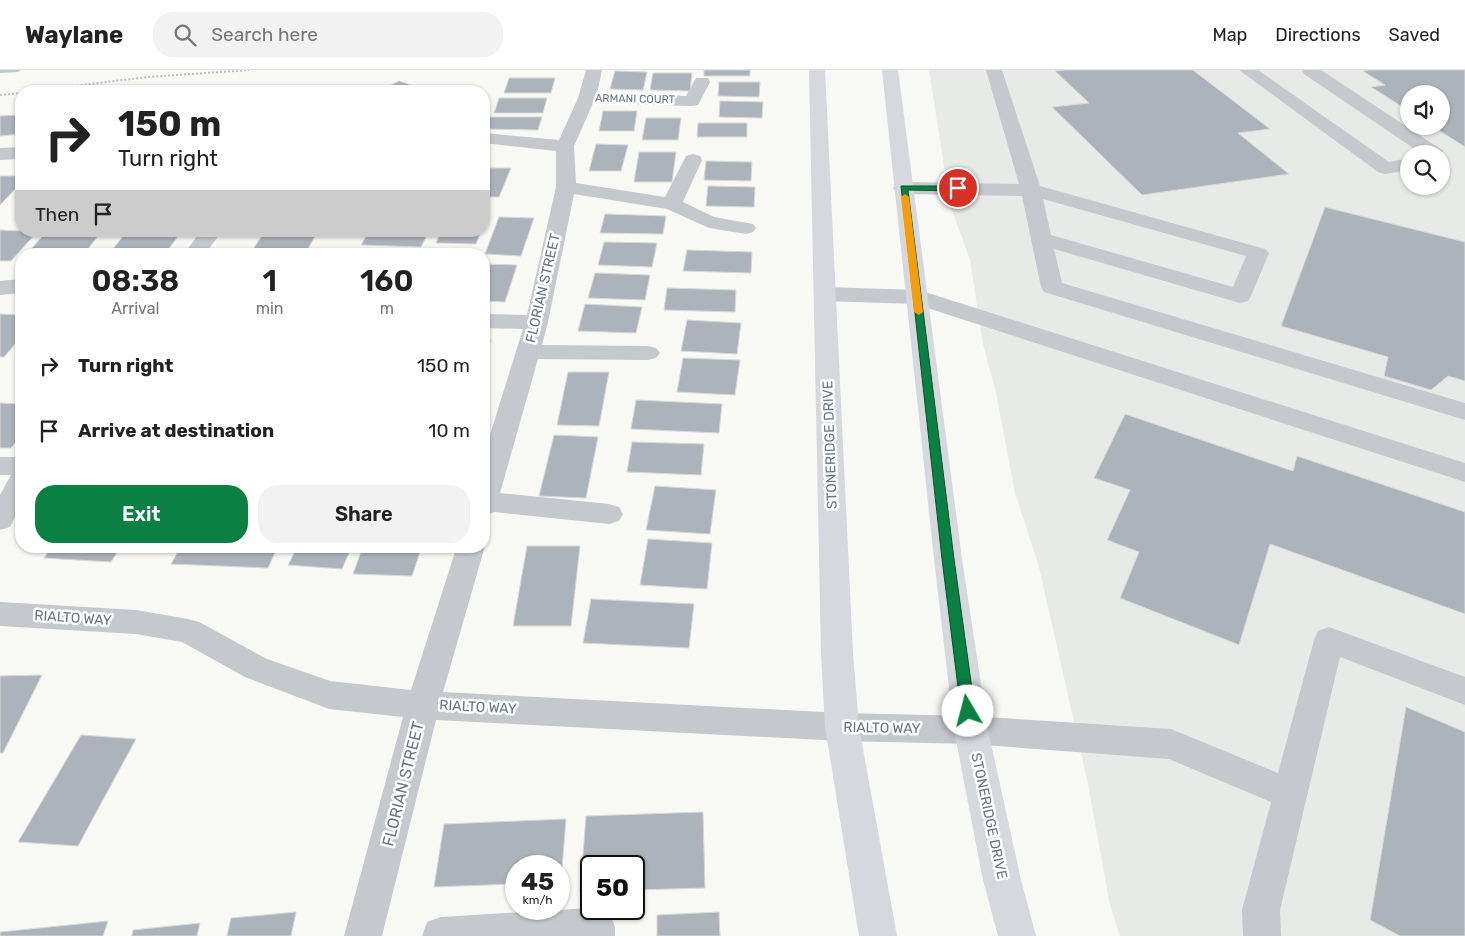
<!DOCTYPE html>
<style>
body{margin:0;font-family:Rubik,sans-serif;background:#f2f2f2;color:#222;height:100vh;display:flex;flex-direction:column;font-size:19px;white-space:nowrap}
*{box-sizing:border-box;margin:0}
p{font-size:16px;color:#767676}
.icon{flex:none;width:28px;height:28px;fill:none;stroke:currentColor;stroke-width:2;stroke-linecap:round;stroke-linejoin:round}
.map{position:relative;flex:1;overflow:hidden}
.details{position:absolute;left:15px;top:178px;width:475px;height:305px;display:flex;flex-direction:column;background:#fff;border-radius:20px;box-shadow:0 1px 4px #0004}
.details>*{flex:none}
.guide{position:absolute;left:15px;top:15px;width:475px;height:152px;border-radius:20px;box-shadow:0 1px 4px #0004;background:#fff;color:#222;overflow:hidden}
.controls{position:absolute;left:1400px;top:15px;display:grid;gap:10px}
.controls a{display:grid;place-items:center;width:50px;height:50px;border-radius:50%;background:#fff;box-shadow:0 1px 4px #0004;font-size:25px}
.speed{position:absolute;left:505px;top:785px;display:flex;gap:10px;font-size:25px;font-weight:700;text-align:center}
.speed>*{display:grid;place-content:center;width:65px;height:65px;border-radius:50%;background:#fff;box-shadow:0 1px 4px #0004;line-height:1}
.speed small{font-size:12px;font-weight:400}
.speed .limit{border:2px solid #111;border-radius:8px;background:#fff;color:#111}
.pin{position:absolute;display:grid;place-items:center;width:42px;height:42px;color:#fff;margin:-21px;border:2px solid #fff;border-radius:50%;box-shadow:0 1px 5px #0007}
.me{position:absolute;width:55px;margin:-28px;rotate:352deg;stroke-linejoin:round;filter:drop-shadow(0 0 4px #0008)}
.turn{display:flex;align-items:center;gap:18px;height:105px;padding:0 20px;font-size:22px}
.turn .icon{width:65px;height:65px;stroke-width:2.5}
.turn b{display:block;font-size:35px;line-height:42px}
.then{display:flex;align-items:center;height:48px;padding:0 20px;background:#0003;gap:10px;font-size:19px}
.eta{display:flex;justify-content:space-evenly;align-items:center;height:85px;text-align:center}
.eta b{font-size:30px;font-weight:600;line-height:35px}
.primary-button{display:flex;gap:10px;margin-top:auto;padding:10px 20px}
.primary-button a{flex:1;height:58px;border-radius:20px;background:#0b8043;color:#fff;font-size:20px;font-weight:600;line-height:58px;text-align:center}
.primary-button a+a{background:#f2f2f2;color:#222}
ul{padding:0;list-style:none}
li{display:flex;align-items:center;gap:15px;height:65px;padding:0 20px}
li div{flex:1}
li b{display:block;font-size:19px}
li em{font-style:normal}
header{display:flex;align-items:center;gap:30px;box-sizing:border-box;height:70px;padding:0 25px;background:#fff;border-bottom:1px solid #e0e0e0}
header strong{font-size:24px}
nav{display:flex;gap:28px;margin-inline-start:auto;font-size:18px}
.search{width:350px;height:45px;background:#f2f2f2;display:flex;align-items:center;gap:12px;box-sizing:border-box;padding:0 18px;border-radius:20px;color:#767676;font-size:19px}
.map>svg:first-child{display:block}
.built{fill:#e8eae8;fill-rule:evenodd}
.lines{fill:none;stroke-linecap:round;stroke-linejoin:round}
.stream{fill:#bec8cd;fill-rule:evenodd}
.building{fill:#acb3ba;stroke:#d9dad7}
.path{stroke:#bdbfc2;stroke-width:2;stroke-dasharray:2 2;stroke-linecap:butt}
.minor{fill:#c5c8cc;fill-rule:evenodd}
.major{fill:#d5d8dd;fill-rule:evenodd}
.route{fill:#0b8043;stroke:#07532c}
.slow{fill:#f59e0b}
.labels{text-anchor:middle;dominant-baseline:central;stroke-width:5;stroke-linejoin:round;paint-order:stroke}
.far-street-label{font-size:11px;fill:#677586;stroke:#fff}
.street-label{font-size:14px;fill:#677586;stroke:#fff}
.near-street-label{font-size:16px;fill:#677586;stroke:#fff}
</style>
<header>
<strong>Waylane</strong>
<div class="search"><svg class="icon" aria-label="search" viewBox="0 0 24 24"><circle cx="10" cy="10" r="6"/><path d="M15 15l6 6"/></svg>Search here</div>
<nav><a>Map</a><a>Directions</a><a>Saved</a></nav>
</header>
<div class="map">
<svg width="1465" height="866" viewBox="0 0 1465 866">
<rect width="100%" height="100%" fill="#f8f8f5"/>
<path class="built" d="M929,0H1465V866H1120L1110,835L1087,709L1038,493L1015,423L996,323L983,274L970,190L950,134ZM1409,24H1441V56H1409ZM1409,84H1441V116H1409Z"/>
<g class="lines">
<path class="stream" d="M0,0H21L18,2L0,3Z"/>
</g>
<path class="building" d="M704,0H750V6H704Z
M1065,0H1193L1270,59L1238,63L1289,104L1142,125L1052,37L1089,33L1055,1Z
M1369,0H1465V77L1432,56H1441V24H1409V41L1371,17L1385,15L1363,1Z
M615,1L647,2L643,20L610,19Z
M653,3H692L690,21L650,20Z
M509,8H555L551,23H504Z
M399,11L429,21H379Z
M719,12H760L759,27L718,26Z
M499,28H547L543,43H494Z
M720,31L763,32L762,48L719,47Z
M603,41H637L634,61H599Z
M21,45V64L0,66V46Z
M488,47H542L538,60L484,59Z
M646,48H681L678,70H642Z
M698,53H747V67H697Z
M596,74L628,75L621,101H589Z
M639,82H676L672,112H634Z
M706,91L752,92L751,111L704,110Z
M484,98H511L499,127H484Z
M0,106H21V113L0,135Z
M708,116L755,117L754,137L706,136Z
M1325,137L1465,172V311L1448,306L1431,320L1384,306L1388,287L1281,256Z
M605,144L666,146L663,164L600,163Z
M499,147L534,148L521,186L485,184Z
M0,160L21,161H38L11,191H0Z
M47,161H102L84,184H27Z
M127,161H154L181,162L165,184H109Z
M265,161H318L305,184H250Z
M369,161H429L421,177L361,175Z
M441,161H481L476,174L436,173Z
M604,172L657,173L652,197L598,195Z
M687,180L752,182L751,203L683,201Z
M484,194L517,195L505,232L484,231Z
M595,203L650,205L645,230L588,228Z
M667,218L736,220L735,242L664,240Z
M585,234L642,237L636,263L578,261Z
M0,244L21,245V267L4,287H0Z
M687,250L741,253L737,284L681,281Z
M484,270H491L484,292Z
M683,288L740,290L735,325L677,322Z
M568,302H609L599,356L557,355Z
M636,330L722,334L719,363L631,359Z
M0,333L21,334V366L11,378H0Z
M1125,344L1293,401L1297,386L1465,442V544L1270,474L1239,575L1120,528L1139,482L1107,470L1130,420L1094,408Z
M554,365L598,367L586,428L539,426Z
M632,372L704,374L701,405L627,402Z
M655,416L716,420L710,464L646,460Z
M648,469L712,473L707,519L640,515Z
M52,476H121L111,492L44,488Z
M181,476H278L268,498L171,494Z
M298,476H352L342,499L288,495Z
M363,476H422L412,506L353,504Z
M527,476H580L571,556H513Z
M591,529L694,534L689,578L583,573Z
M42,605L3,683H0V606Z
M1406,637L1465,662V866H1400L1370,850Z
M81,665L136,669L78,776L18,772Z
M703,742L705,818L634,820V796H591V821L580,822L586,746Z
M566,749L561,812H559V796H516V814L434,817L444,754Z
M296,842L291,866H227L231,848Z
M719,842L720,866H657V845Z
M108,851L103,866H0V862Z
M200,853L197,866H132L133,860Z"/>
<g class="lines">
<path class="path" d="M33,21L148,7L249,0
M0,25L21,23"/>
<path class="minor" d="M586,0H602L597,23L686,26L696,8H708L710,12L698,35L692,36L593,33L574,76L576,113L665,127L686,86L693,84L700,86L702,90L683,132L714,147L753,154L756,158L753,162L746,164L709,158L667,139L574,124L548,252L542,275L648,276L656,278L660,283L656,288L648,290L538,289L500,423L609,434L619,437L623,444L619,451L609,454L494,442L484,446V384L523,259L484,258V244L527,245L556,117V81L484,73V63L559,70L578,28Z
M986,0H1002L1040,116L1265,179L1269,183L1251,226L1248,231L1240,233L1054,179L1062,213L1465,333V350L1044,222L1041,217L1022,126L903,124L896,122L893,118L896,114L903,112L1019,114ZM1043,129L1246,186L1233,217L1051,165Z
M1239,0H1258L1389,92L1409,88V100L1385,104L1378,102Z
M1302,0H1321L1442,80L1444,84L1441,88V84H1422L1304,4Z
M21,77V89L0,90V78Z
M201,161H222L205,184H184Z
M21,209V223L0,225V211Z
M825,217L917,220L925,222L1465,393V412L915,234L825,231L817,229L814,224L817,219Z
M0,387H21V436L10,457L0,460V425L11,405H0Z
M484,473L485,476L443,622L842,643L971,646L1171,659L1278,703L1314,570L1318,561L1329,557L1465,607V635L1340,587L1280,840L1281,866H1243L1242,840L1271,732L1169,689L971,674L842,671L436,650L382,866H344L403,647L329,639L245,607L182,572L136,564L0,556V532L136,540L188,549L199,552L267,589L330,611L411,620L457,476H484Z
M591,838L610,844L615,857V866H422L427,852L441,847Z"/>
<path class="major" d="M809,0H825L853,583L859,657L897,866H859L825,657L821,583Z
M882,0H898L962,489L988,660L1021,810L1036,866H998L983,810L954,660L934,489Z"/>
</g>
<path class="route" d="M901,116H958L962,118L958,121L908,120L954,489L975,641L973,645L968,646L963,645L961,641L942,489Z"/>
<path class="slow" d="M905,124L909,127L923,242L919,245L914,242L901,127Z"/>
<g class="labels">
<g class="far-street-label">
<text transform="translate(635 29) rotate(1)">ARMANI COURT</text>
</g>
<g class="street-label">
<text transform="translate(543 218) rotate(-77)">FLORIAN STREET</text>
<text transform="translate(830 375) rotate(-92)">STONERIDGE DRIVE</text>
<text transform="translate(73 548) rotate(4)">RIALTO WAY</text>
<text transform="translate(478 637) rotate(3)">RIALTO WAY</text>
<text transform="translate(882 658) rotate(1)">RIALTO WAY</text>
<text transform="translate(989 746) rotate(78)">STONERIDGE DRIVE</text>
</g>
<g class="near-street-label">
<text transform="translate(403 714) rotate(-76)">FLORIAN STREET</text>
</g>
</g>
</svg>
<div class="controls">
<a><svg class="icon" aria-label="sound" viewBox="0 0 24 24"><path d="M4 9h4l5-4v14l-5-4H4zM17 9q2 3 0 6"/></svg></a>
<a><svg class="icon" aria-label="search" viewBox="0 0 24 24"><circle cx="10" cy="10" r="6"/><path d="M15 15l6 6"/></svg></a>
</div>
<div class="speed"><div>45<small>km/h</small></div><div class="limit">50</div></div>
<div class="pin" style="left:958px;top:118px;background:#d93025"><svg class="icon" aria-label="arrive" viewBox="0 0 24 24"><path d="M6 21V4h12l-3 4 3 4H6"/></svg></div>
<svg class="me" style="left:968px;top:641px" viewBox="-20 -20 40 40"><circle r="19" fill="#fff"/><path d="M0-13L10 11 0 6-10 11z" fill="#0b8043"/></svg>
<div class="guide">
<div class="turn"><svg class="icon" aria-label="right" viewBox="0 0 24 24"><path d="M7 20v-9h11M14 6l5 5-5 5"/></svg><div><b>150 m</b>Turn right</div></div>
<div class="then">Then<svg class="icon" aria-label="arrive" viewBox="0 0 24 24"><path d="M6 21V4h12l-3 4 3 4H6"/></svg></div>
</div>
<section class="details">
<div class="eta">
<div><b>08:38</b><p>Arrival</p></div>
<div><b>1</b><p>min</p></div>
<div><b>160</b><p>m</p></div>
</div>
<ul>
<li><svg class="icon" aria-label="right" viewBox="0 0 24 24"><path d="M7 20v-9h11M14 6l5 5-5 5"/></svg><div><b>Turn right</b></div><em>150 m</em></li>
<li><svg class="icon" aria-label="arrive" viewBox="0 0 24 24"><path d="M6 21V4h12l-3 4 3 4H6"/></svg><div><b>Arrive at destination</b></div><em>10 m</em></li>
</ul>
<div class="primary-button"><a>Exit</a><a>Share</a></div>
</section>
</div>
